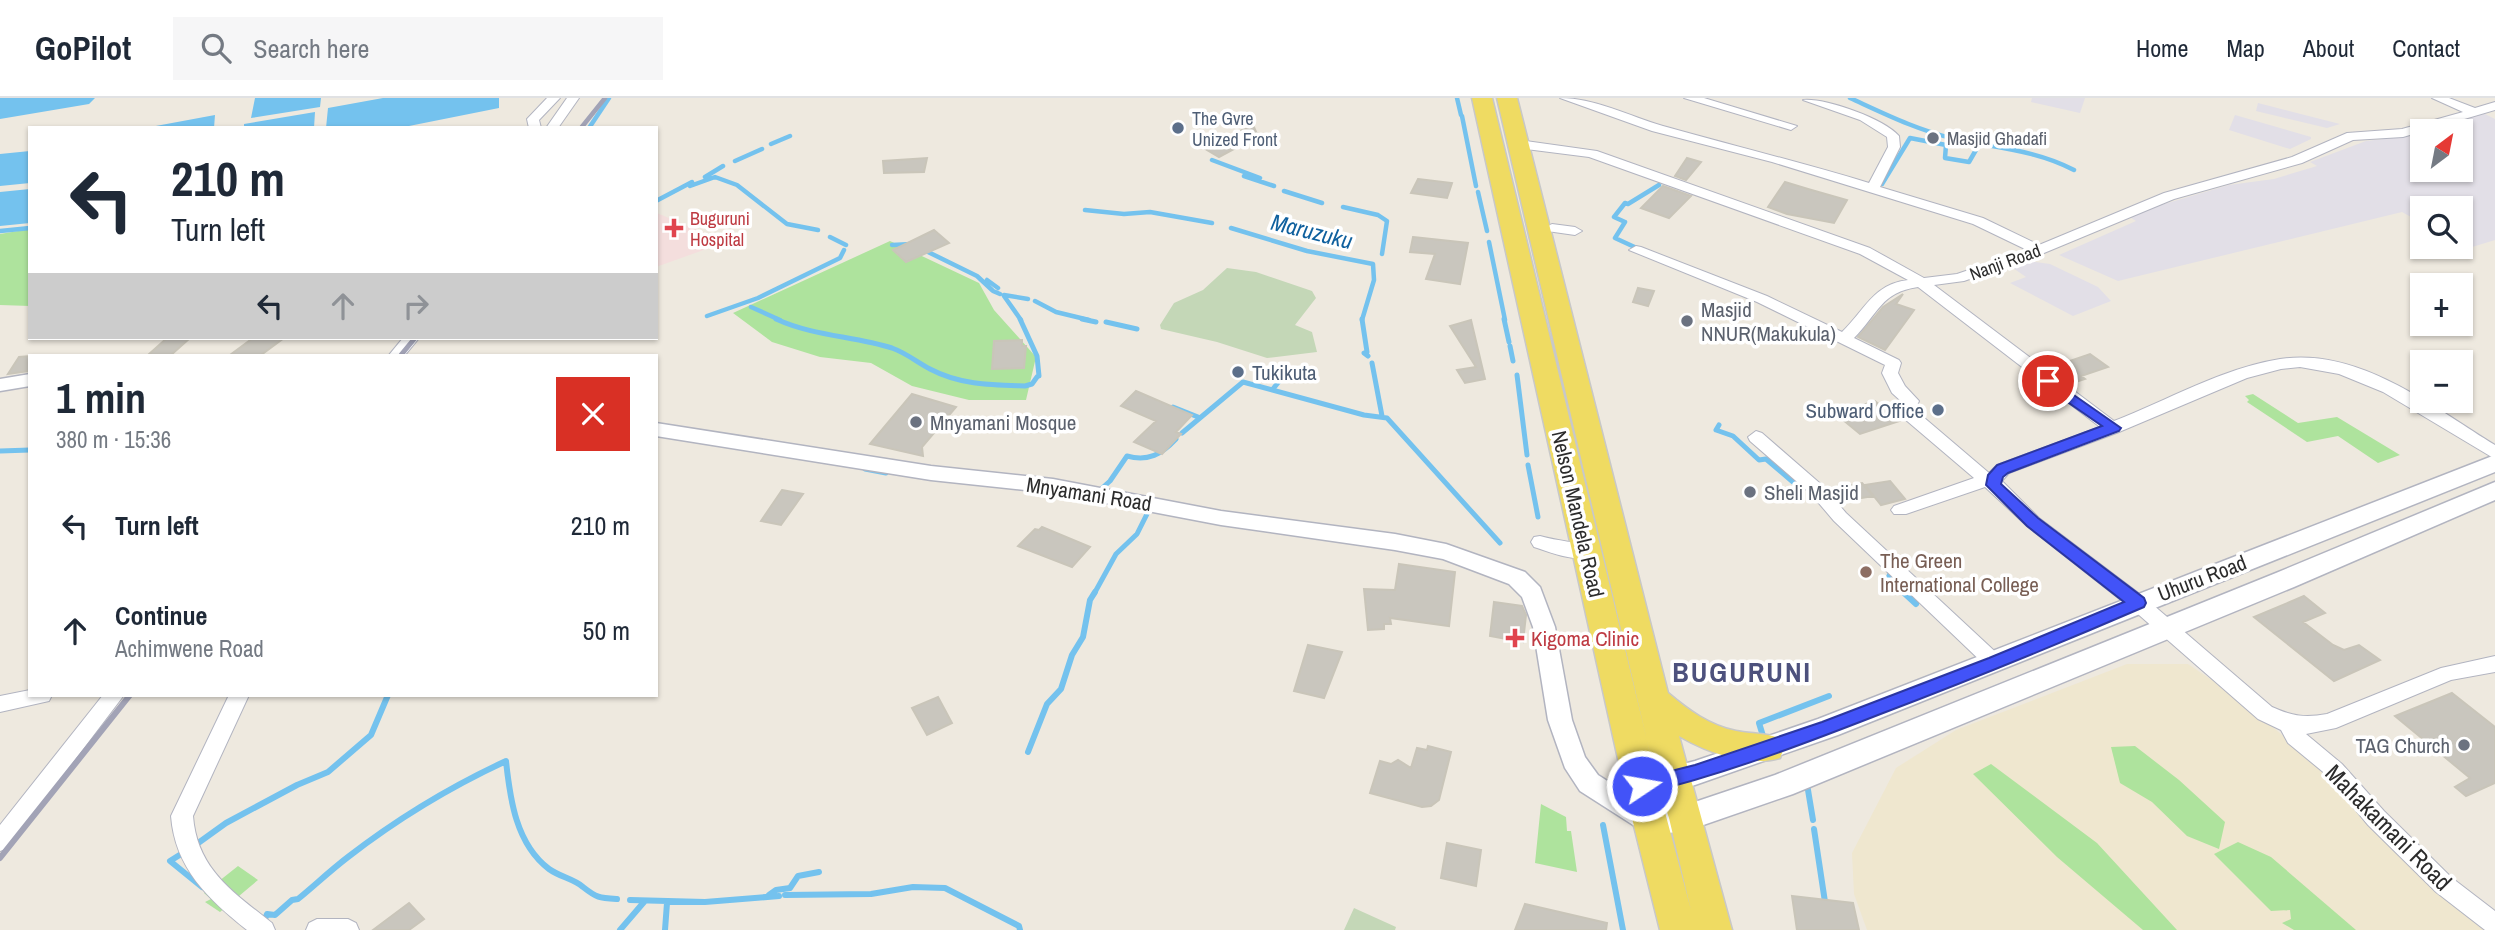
<!DOCTYPE html>
<meta charset="utf-8">
<style>
body{margin:0;font-family:"Archivo Narrow",sans-serif;background:#f6f6f7;color:#1f2937;height:100vh;display:flex;flex-direction:column;font-size:26px;white-space:nowrap}
*{box-sizing:border-box;margin:0}
p{font-size:23px;color:#747a83}
.icon{flex:none;width:38px;height:38px;fill:none;stroke:currentColor;stroke-width:2;stroke-linecap:round;stroke-linejoin:round}
.map{position:relative;flex:1;overflow:hidden}
.sheet{position:absolute;left:28px;top:256px;width:630px;height:343px;display:flex;flex-direction:column;background:#fff;border-radius:0px;box-shadow:0 2px 5px #0004}
.sheet>*{flex:none}
.hud{position:absolute;left:28px;top:28px;width:630px;height:214px;border-radius:0px;box-shadow:0 2px 5px #0004;background:#fff;color:#1f2937;overflow:hidden}
.needle{width:46px;rotate:32deg}
.fabs{position:absolute;left:2410px;top:21px;display:grid;gap:14px}
.fabs a{display:grid;place-items:center;width:63px;height:63px;border-radius:0px;background:#fff;box-shadow:0 2px 5px #0004;font-size:35px}
.pin{position:absolute;display:grid;place-items:center;width:60px;height:60px;color:#fff;margin:-30px;border:4px solid #fff;border-radius:50%;box-shadow:0 2px 7px #0007}
.me{position:absolute;width:77px;margin:-38px;rotate:78deg;stroke-linejoin:round;filter:drop-shadow(0 0 5px #0008)}
.turn{display:flex;align-items:center;gap:24px;height:147px;padding:0 28px;font-size:32px}
.turn .icon{width:91px;height:91px;stroke-width:2.5}
.turn b{display:block;font-size:49px;line-height:60px}
.lanes{display:flex;align-items:center;height:66px;padding:0 28px;background:#0003;justify-content:center;gap:35px;direction:ltr}
.lanes .off{opacity:.35}
.round{display:grid;place-items:center;flex:none;width:74px;height:74px;border-radius:0px;background:#f6f6f7}
.head{display:flex;align-items:center;justify-content:space-between;height:119px;padding:0 28px}
h1{font-size:42px;font-weight:800;line-height:52px}
ul{padding:0;list-style:none}
li{display:flex;align-items:center;gap:21px;height:105px;padding:0 28px}
li div{flex:1}
li b{display:block;font-size:26px}
li em{font-style:normal}
header{display:flex;align-items:center;gap:42px;box-sizing:border-box;height:98px;padding:0 35px;background:#fff;border-bottom:2px solid #e0e1e3}
header strong{font-size:33px}
nav{display:flex;gap:38px;margin-inline-start:auto;font-size:24px}
.search{width:490px;height:63px;background:#f6f6f7;display:flex;align-items:center;gap:18px;box-sizing:border-box;padding:0 24px;border-radius:0px;color:#747a83;font-size:26px}
.map>svg:first-child{display:block}
.industrial{fill:#e2dfe7;fill-rule:evenodd}
.education{fill:#efe7cf}
.medical{fill:#f4dedd}
.green{fill:#aee39d}
.cemetery{fill:#c4d7b7}
.water{fill:#74c2ee}
.lines{fill:none;stroke-linecap:round;stroke-linejoin:round}
.stream-far2{stroke:#74c2ee;stroke-width:4.5}
.stream-far1{stroke:#74c2ee;stroke-width:5}
.stream{stroke:#74c2ee;stroke-width:6}
.building{fill:#c9c6be;stroke:#c9c5b9;stroke-width:2}
.minor-casing{stroke:#b2b4c0;stroke-width:2}
.tertiary-casing{stroke:#b2b4c0;stroke-width:3}
.secondary-casing{stroke:#b2b4c0;stroke-width:3}
.primary-casing{stroke:#c8c8c8;stroke-width:3}
.minor{fill:#fff;fill-rule:evenodd}
.tertiary{fill:#fff;fill-rule:evenodd}
.secondary{fill:#fff;fill-rule:evenodd}
.primary{fill:#efdb62;fill-rule:evenodd}
.rail-far2{stroke:#a2a3b6;stroke-width:4.5}
.rail-far1{stroke:#a2a3b6;stroke-width:5}
.rail{stroke:#a2a3b6;stroke-width:6}
.route{fill:#4253f8;stroke:#2b36a1;stroke-width:2}
.service-dot{fill:#5c6f8a;stroke:#fff;stroke-width:2.5}
.worship-dot{fill:#6b7280;stroke:#fff;stroke-width:2.5}
.health-dot{fill:#e0444e;stroke:#fff;stroke-width:2.5}
.education-dot{fill:#8d6e63;stroke:#fff;stroke-width:2.5}
.labels{text-anchor:middle;dominant-baseline:central;stroke-width:7;stroke-linejoin:round;paint-order:stroke}
.far-service-label{font-size:18px;fill:#4e5e75;stroke:#fff;text-anchor:start}
.far-worship-label{font-size:18px;fill:#5b616d;stroke:#fff;text-anchor:start}
.far-health-label{font-size:18px;fill:#be3a42;stroke:#fff;text-anchor:start}
.far-street-label{font-size:18px;fill:#2c2c2c;stroke:#fff}
.worship-label{font-size:21px;fill:#5b616d;stroke:#fff;text-anchor:start}
.service-label{font-size:21px;fill:#4e5e75;stroke:#fff;text-anchor:start}
.street-label{font-size:21px;fill:#2c2c2c;stroke:#fff}
.education-label{font-size:21px;fill:#785e54;stroke:#fff;text-anchor:start}
.health-label{font-size:21px;fill:#be3a42;stroke:#fff;text-anchor:start}
.water-label{font-size:23px;font-style:italic;fill:#0f609e;stroke:#fff}
.near-street-label{font-size:24px;fill:#2c2c2c;stroke:#fff}
.district-label{font-size:28px;font-weight:bold;letter-spacing:2px;fill:#4d517d;stroke:#fff}
</style>
<header>
<strong>GoPilot</strong>
<div class="search"><svg class="icon" aria-label="search" viewBox="0 0 24 24"><circle cx="10" cy="10" r="6"/><path d="M15 15l6 6"/></svg>Search here</div>
<nav><a>Home</a><a>Map</a><a>About</a><a>Contact</a></nav>
</header>
<div class="map">
<svg width="2495" height="832" viewBox="0 0 2495 832">
<rect width="100%" height="100%" fill="#eee9df"/>
<path class="industrial" d="M2032,0H2085L2080,15L2031,4Z
M2258,5L2340,26L2327,30L2256,13Z
M2483,15L2495,21V142L2469,150L2461,145L2460,110H2422V125L2402,114L2118,183L2059,157L2136,123L2127,117L2229,87L2274,81L2317,68L2310,64L2366,43L2408,38ZM2422,33H2460V72H2422Z
M2235,17L2311,39V41L2290,51L2229,32Z
M2029,163L2050,166L2098,189L2111,203L2073,218L2010,185L2026,179L2013,170Z"/>
<path class="education" d="M2127,566H2188L2243,603L2447,781L2495,832H1867L1854,796L1852,755L1896,670L1956,632Z"/>
<path class="medical" d="M656,115H657L726,144L656,169Z"/>
<path class="green" d="M30,131V208L0,207V136Z
M890,143L979,185L994,212L1036,259L1026,302H969L912,288L871,265L820,259L772,244L733,215Z
M2253,296L2298,325L2337,319L2400,357L2378,365L2338,338L2307,344L2247,304L2249,302L2245,298Z
M2135,648L2179,682L2225,724L2219,751L2187,738L2152,704L2120,685L2111,649Z
M1991,666L2097,745L2177,832H2143L2057,759L1973,676Z
M1541,706L1566,719L1567,733H1571L1577,774L1535,765Z
M2238,744L2271,759L2356,832H2294L2282,825L2291,821L2290,812L2271,813L2214,756Z
M238,768L258,782L220,814L205,804L211,801L204,795Z"/>
<path class="cemetery" d="M1227,170L1256,174L1312,193L1316,200L1295,227L1312,234L1317,254L1267,260L1217,244L1161,231L1160,227L1174,205L1203,192Z
M1354,810L1396,829L1395,832H1344Z"/>
<path class="water" d="M0,0H95L89,6L0,21Z
M255,0H321L320,9L251,20Z
M383,0H499V10L399,30H326L328,10Z
M315,14L314,30H244V26Z
M215,17L214,30H145Z
M30,53V85L0,88V56Z
M30,91V125L0,128V94Z"/>
<g class="lines">
<path class="stream-far2" d="M1457,0L1461,17
M1850,0C1885,16 1917,32 1955,41C1996,50 2036,52 2074,72
M1462,18L1476,88
M589,30L609,0
M771,46L790,38
M1212,62L1260,80
M735,63L762,51
M1244,78L1274,88
M705,79L723,68
M1882,86L1910,40L1946,47L1945,60L1969,64L1980,45
M690,88L715,79L737,87L787,126L818,132
M1284,93L1322,105
M1478,94L1487,133
M656,103L692,84
M1343,109L1378,117L1387,123L1382,156
M1085,112L1124,116L1150,114L1212,125
M1231,130L1307,153L1373,166L1374,182L1362,222
M0,133L30,130
M830,139L846,147
M1489,144L1505,222
M892,147L912,146
M924,152L977,178L992,192
M1641,152L1615,140L1625,124L1614,119L1625,105L1628,106L1659,87
M987,182L998,190
M993,193L1000,196
M1004,197L1028,201
M1004,198L1021,222
M1035,203L1056,214L1089,222
M751,209L780,222
M707,218L758,200L840,160L844,152"/>
<path class="stream-far1" d="M776,221C813,238 853,238 892,250C906,255 917,264 930,271C960,287 992,287 1025,288L1032,286L1037,279
M1020,221L1037,258L1039,278
M1082,221L1096,224
M1362,221L1367,254L1364,255L1368,258
M1504,221L1509,244
M1106,224L1137,231
M1510,248L1513,263
M1372,265L1382,318
M1517,277L1527,357
M1273,291L1280,282
M1173,309L1198,319
M1719,327L1716,332L1733,338L1759,362L1766,361L1793,384L1804,386
M1182,335L1243,284L1364,317L1387,320L1500,445
M0,353L30,352
M1528,367L1538,419
M865,371L886,375
M1100,392L1110,383L1127,358C1148,364 1162,356 1176,341
M1892,471L1888,480L1905,496
M1094,496L1116,456L1137,436L1151,408"/>
<path class="stream" d="M1903,494L1916,506
M1763,638L1759,625L1829,598
M1028,654L1047,606L1061,591L1072,557L1083,539L1090,502L1095,494
M1807,686L1813,722
M1603,727L1623,832
M1814,731L1825,804
M194,748L226,725L297,687L328,674L371,637L388,597
M186,753L170,763L202,789
M769,797L776,792L790,790L798,778L819,774
M785,797L871,796L913,789L945,790L1019,828L1020,832
M630,802L705,804L779,798
M263,826L267,816L275,817L292,802L298,801C315,787 331,772 348,759C397,721 450,689 506,663C510,701 516,746 549,771C560,779 574,781 583,789C597,800 599,800 617,801
M620,832L644,804
M665,832L667,805"/>
</g>
<path class="building" d="M1253,27L1258,38L1219,59L1202,49L1222,38L1225,40Z
M927,60L924,74L884,75L883,63Z
M1687,60L1701,64L1686,82L1675,78Z
M1418,81L1452,85L1447,100L1411,95Z
M1785,84L1808,91L1847,102L1834,125L1787,116L1768,109Z
M1663,88L1691,98L1669,120L1641,110Z
M934,132L949,145L906,164L893,152Z
M1413,139L1468,145L1460,186L1426,181L1435,156L1410,154Z
M1638,190L1654,193L1648,208L1633,204Z
M1903,196L1896,206L1914,212L1885,252L1858,239L1883,209Z
M1471,222L1485,281L1465,285L1457,272L1476,269L1450,228Z
M167,240H190L171,257H148Z
M253,240H284L261,257H230Z
M1022,242V248H1026L1024,270L992,271L994,243Z
M2090,256L2108,269L2081,278L2085,281L2070,286L2049,270Z
M30,258V273L8,276L19,259Z
M1136,293L1192,317L1176,334L1181,336L1162,356L1134,344L1156,323L1121,308Z
M912,296L956,309L922,349L923,358L870,346Z
M1875,303L1899,323L1860,336L1842,321L1853,317L1847,312Z
M1890,383L1905,401L1881,407L1865,387Z
M1862,385L1873,398L1850,402L1840,389Z
M782,392L803,396L781,427L761,423Z
M1042,429L1090,449L1072,469L1018,448L1035,431L1039,432Z
M1399,466L1455,474L1449,528L1390,520L1391,526H1384V531L1368,532L1364,491L1395,492Z
M2304,498L2325,515L2303,524L2333,547L2344,552L2359,547L2380,562L2334,583L2254,519Z
M1494,504L1522,508L1526,517L1523,544L1490,538Z
M1308,547L1342,554L1324,600L1294,593Z
M2452,595L2495,629V685L2466,698L2455,689L2470,680L2395,618Z
M938,599L952,625L927,637L912,610Z
M1428,648L1451,654L1439,702L1431,708L1422,709L1370,695L1380,663L1391,666L1398,662L1411,670L1417,650L1427,652Z
M1447,745L1481,752L1476,788L1441,780Z
M1792,798L1853,805L1859,832H1797Z
M409,805L424,821L409,832H373Z
M1525,806L1607,825L1606,832H1515Z"/>
<g class="lines">
<g class="minor-casing">
<path id="minor" d="M547,0H560L539,22L541,30H529L527,21Z
M567,0H579L558,30H546Z
M1560,0C1595,0 1629,18 1663,28C1731,47 1800,64 1869,85L1888,49L1887,39L1860,22L1803,2C1825,0 1883,20 1899,38L1900,49L1880,89L1983,120L2039,147L2164,95L2292,59L2347,35L2402,31L2463,14L2432,0H2449L2475,10L2495,4V12L2403,39L2353,42L2302,65L2174,101L2044,155L1964,183L1934,187L2114,323C2168,302 2223,270 2280,261C2359,249 2433,309 2495,347V361L2383,294L2339,276L2300,269L2281,271L2247,280L2119,334L2009,375L2002,383L2039,420L2145,500L2272,609C2292,618 2305,620 2327,616L2441,570L2495,558V574L2451,582L2336,630L2306,636L2342,666L2384,713L2452,780L2495,813V832H2485L2436,794L2368,727L2328,678L2288,645L2281,632L2258,621L2131,510L2027,428L1985,389L1906,416H1894L1891,412L1894,408L1974,380L1900,317L1898,313L1902,304L1892,295L1882,275L1885,267L1757,204L1629,152L1636,148L1641,149L1767,198L1842,234C1865,212 1873,186 1908,182L1860,156L1589,59L1518,50L1512,46L1518,42L1597,53L1870,150L1924,180L1957,176L2027,152L1973,126L1772,64L1652,33ZM1918,189L2100,329L1997,367L1989,375L1915,312L1919,303L1905,288L1898,275L1901,265L1899,262L1854,240C1878,216 1881,194 1918,189Z
M1684,0H1704L1797,28L1791,32Z
M1552,126L1575,129L1582,133L1575,137L1547,133L1545,130Z
M403,240H419L405,257H389Z
M1756,333L1762,335L1823,388L1846,415L2002,560L2005,565L2002,570L1995,573L1988,570L1834,423L1811,396L1750,343L1748,339Z
M1540,438C1558,443 1576,444 1593,449L1596,454L1593,459C1574,464 1552,455 1534,449L1531,444L1534,439Z
M30,592V597H52L49,603L0,614V598Z
M103,597H124L8,750L0,753V727Z
M229,597H249L193,718C197,771 233,794 272,825L275,832H247C208,801 175,770 171,718Z
M317,821H348L356,825L359,832H306L309,825Z"/>
</g>
<g class="tertiary-casing">
<path id="tertiary" d="M30,276V288L0,293V281Z
M656,325L931,368L1053,381L1221,413L1395,436L1446,446L1525,474L1540,489L1555,529L1572,622L1585,659L1598,677L1659,716L1663,724L1659,732L1650,735L1641,732L1580,693L1565,670L1548,622L1533,529L1522,499L1509,486L1443,461L1395,452L1221,427L1053,395L931,382L656,338Z"/>
</g>
<g class="secondary-casing">
<path id="secondary" d="M2495,357V374L1838,637L1695,687L1659,696L1649,693L1644,684L1649,675L1695,663L1818,621Z
M2495,384V402L2294,489L1793,696L1686,733L1668,735L1657,731L1653,722L1657,713L1686,707L1775,677L2276,475Z"/>
</g>
<g class="primary-casing">
<path id="primary" d="M1472,0H1492L1658,688L1691,812L1669,720L1656,681L1497,0H1517L1668,595C1688,612 1710,628 1736,633C1751,636 1765,635 1780,640L1784,650L1780,660C1748,670 1707,654 1679,638L1732,832H1660L1624,688Z"/>
</g>
<use href="#minor" class="minor"/>
<use href="#tertiary" class="tertiary"/>
<use href="#secondary" class="secondary"/>
<use href="#primary" class="primary"/>
<path class="rail-far2" d="M581,30L605,0"/>
<path class="rail-far1" d="M401,257L415,240"/>
<path class="rail" d="M0,760L130,597"/>
</g>
<path class="route" d="M2048,279L2121,330L2119,333L2008,375L2003,379L2001,386L2038,420L2144,500L2146,505L2144,509C2056,547 1968,583 1878,617C1801,647 1722,677 1642,696L1635,693L1632,688L1635,682L1695,667L1822,624L1989,560L2124,504L2027,428L1986,387L1988,377L1997,367L2102,328L2043,287L2041,283L2043,280Z"/>
<g class="service-dot">
<circle cx="1178" cy="30" r="7"/>
<circle cx="1238" cy="274" r="7"/>
<circle cx="1938" cy="312" r="7"/>
</g>
<g class="worship-dot">
<circle cx="1933" cy="40" r="7"/>
<circle cx="1687" cy="223" r="7"/>
<circle cx="916" cy="324" r="7"/>
<circle cx="1750" cy="394" r="7"/>
<circle cx="2464" cy="647" r="7"/>
</g>
<g class="health-dot">
<path d="M670.5 119.5h7v7h7v7h-7v7h-7v-7h-7v-7h7z"/>
<path d="M1511.5 529.5h7v7h7v7h-7v7h-7v-7h-7v-7h7z"/>
</g>
<circle class="education-dot" cx="1866" cy="474" r="7"/>
<g class="labels">
<g class="far-service-label">
<text x="1192" y="20">The Gvre<tspan x="1192" dy="21">Unized Front</tspan></text>
</g>
<g class="far-worship-label">
<text x="1947" y="40">Masjid Ghadafi</text>
</g>
<g class="far-health-label">
<text x="690" y="120">Buguruni<tspan x="690" dy="21">Hospital</tspan></text>
</g>
<g class="far-street-label">
<text transform="translate(2005 164) rotate(-20)">Nanji Road</text>
</g>
<g class="worship-label">
<text x="1701" y="211">Masjid<tspan x="1701" dy="24">NNUR(Makukula)</tspan></text>
<text x="930" y="324">Mnyamani Mosque</text>
<text x="1764" y="394">Sheli Masjid</text>
<text x="2450" y="647" text-anchor="end">TAG Church</text>
</g>
<g class="service-label">
<text x="1252" y="274">Tukikuta</text>
<text x="1924" y="312" text-anchor="end">Subward Office</text>
</g>
<g class="street-label">
<text transform="translate(1089 396) rotate(9)">Mnyamani Road</text>
<text transform="translate(1578 416) rotate(77)">Nelson Mandela Road</text>
<text transform="translate(2202 480) rotate(-21)">Uhuru Road</text>
</g>
<g class="education-label">
<text x="1880" y="462">The Green<tspan x="1880" dy="24">International College</tspan></text>
</g>
<g class="health-label">
<text x="1531" y="540">Kigoma Clinic</text>
</g>
<g class="water-label">
<text transform="translate(1312 133) rotate(14)">Maruzuku</text>
</g>
<g class="near-street-label">
<text transform="translate(2389 729) rotate(45)">Mahakamani Road</text>
</g>
<g class="district-label">
<text x="1742" y="574">BUGURUNI</text>
</g>
</g>
</svg>
<div class="fabs">
<a><svg class="needle" viewBox="-14 -14 28 28"><path d="M0-13l5 13h-10z" fill="#e53935"/><path d="M0 13l5-13h-10z" fill="#747a83"/></svg></a>
<a><svg class="icon" aria-label="search" viewBox="0 0 24 24"><circle cx="10" cy="10" r="6"/><path d="M15 15l6 6"/></svg></a>
<a>+</a>
<a>−</a>
</div>
<div class="pin" style="left:2048px;top:283px;background:#d93025"><svg class="icon" aria-label="arrive" viewBox="0 0 24 24"><path d="M6 21V4h12l-3 4 3 4H6"/></svg></div>
<svg class="me" style="left:1642px;top:688px" viewBox="-20 -20 40 40"><circle r="17" fill="#4253f8" stroke="#fff" stroke-width="3"/><path d="M0-11L8 9 0 5-8 9z" fill="#fff"/></svg>
<div class="hud">
<div class="turn"><svg class="icon" aria-label="left" viewBox="0 0 24 24"><path d="M17 20v-9H6M10 6l-5 5 5 5"/></svg><div><b>210 m</b>Turn left</div></div>
<div class="lanes"><svg class="icon" aria-label="left" viewBox="0 0 24 24"><path d="M17 20v-9H6M10 6l-5 5 5 5"/></svg><svg class="icon off" aria-label="ahead" viewBox="0 0 24 24"><path d="M12 20V5M6 11l6-6 6 6"/></svg><svg class="icon off" aria-label="right" viewBox="0 0 24 24"><path d="M7 20v-9h11M14 6l5 5-5 5"/></svg></div>
</div>
<section class="sheet">
<div class="head"><div><h1>1 min</h1><p>380 m · 15:36</p></div><a class="round" style="background:#d93025;color:#fff"><svg class="icon" aria-label="close" viewBox="0 0 24 24"><path d="M6 6l12 12M18 6L6 18"/></svg></a></div>
<ul>
<li><svg class="icon" aria-label="left" viewBox="0 0 24 24"><path d="M17 20v-9H6M10 6l-5 5 5 5"/></svg><div><b>Turn left</b></div><em>210 m</em></li>
<li><svg class="icon" aria-label="ahead" viewBox="0 0 24 24"><path d="M12 20V5M6 11l6-6 6 6"/></svg><div><b>Continue</b><p>Achimwene Road</p></div><em>50 m</em></li>
</ul>
</section>
</div>
